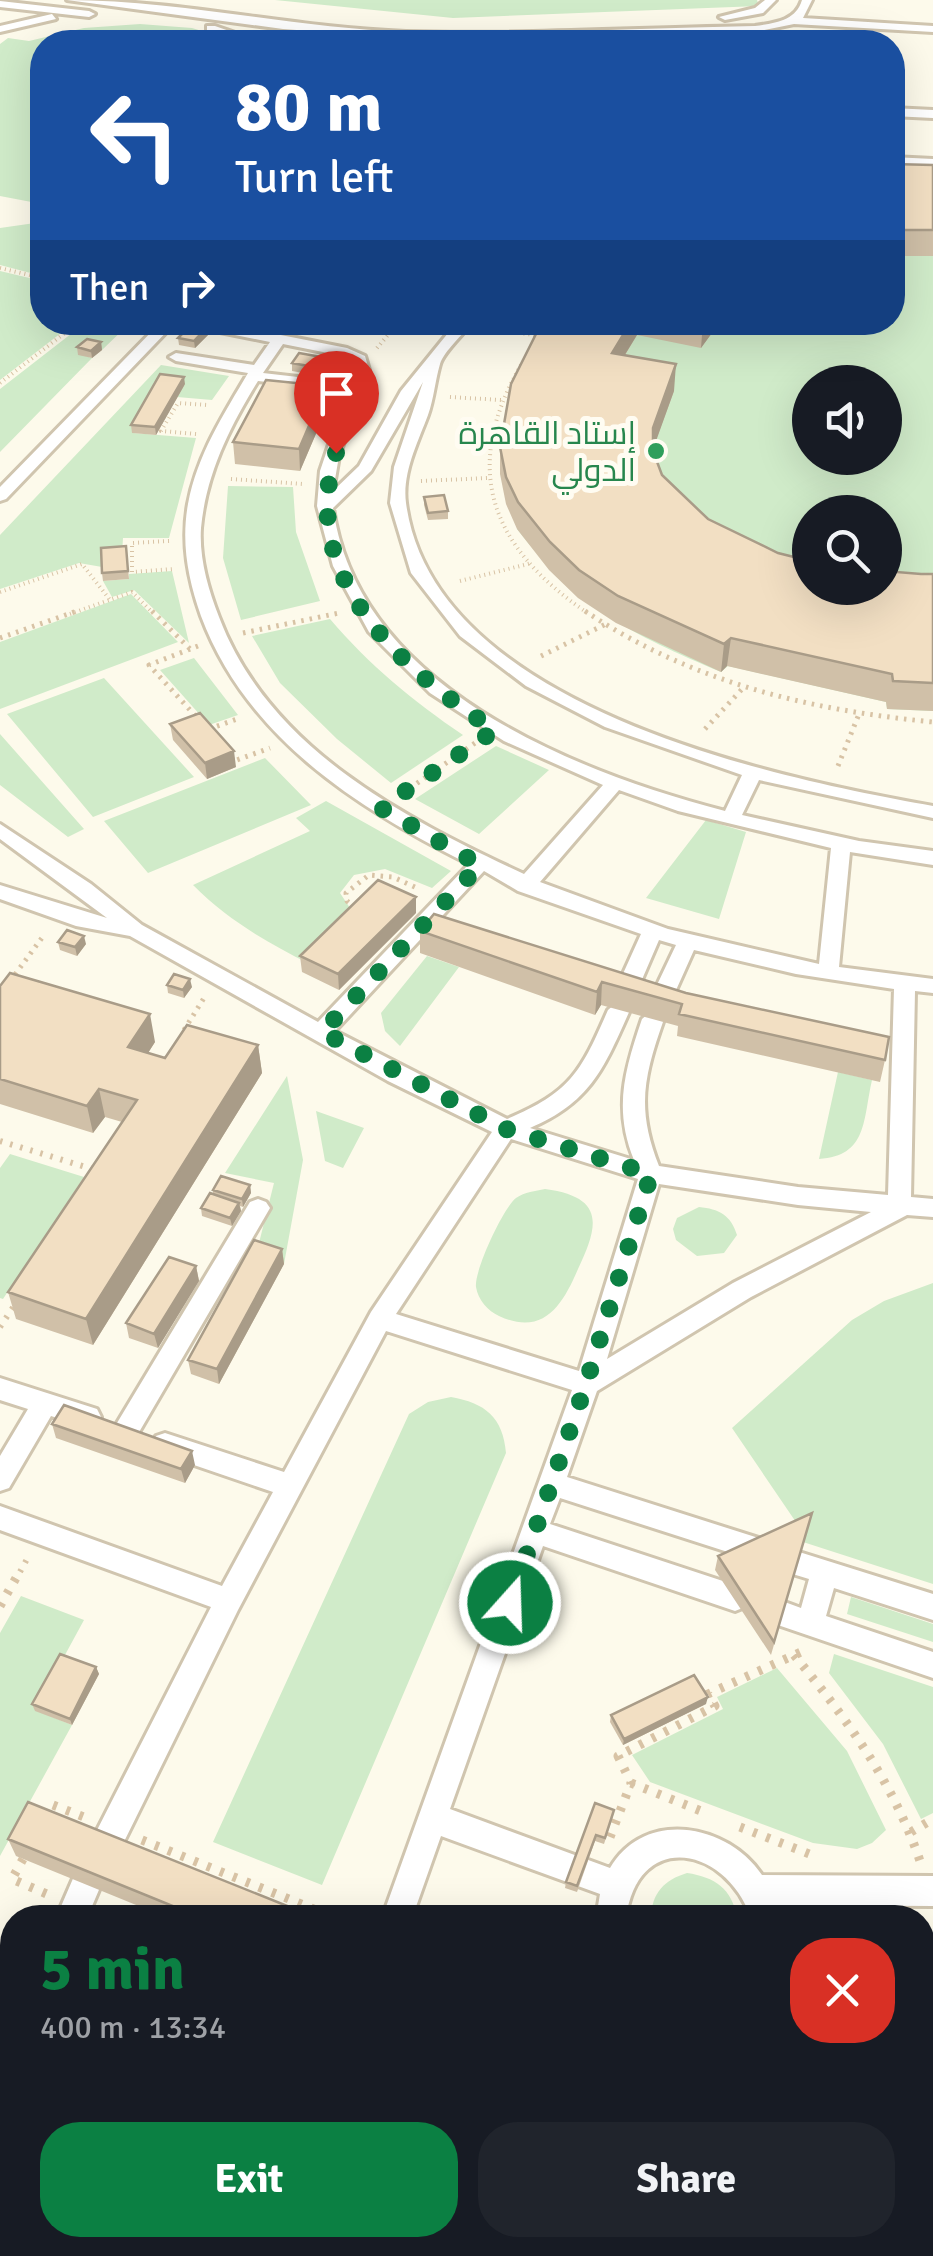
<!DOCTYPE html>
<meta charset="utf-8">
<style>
body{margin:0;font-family:Signika,Cairo,sans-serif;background:#20242c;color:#f1f3f6;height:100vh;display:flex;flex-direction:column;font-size:38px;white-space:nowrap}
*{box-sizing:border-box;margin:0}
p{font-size:32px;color:#9ea1a6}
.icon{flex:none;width:55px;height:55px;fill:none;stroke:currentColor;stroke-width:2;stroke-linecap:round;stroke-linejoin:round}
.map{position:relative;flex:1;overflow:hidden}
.panel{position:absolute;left:0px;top:1905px;width:935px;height:352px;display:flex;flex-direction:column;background:#171b24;border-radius:40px 40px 0 0;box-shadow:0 10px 40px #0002}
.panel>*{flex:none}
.banner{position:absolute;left:30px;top:30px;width:875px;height:305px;border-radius:40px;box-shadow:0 10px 40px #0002;background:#1a4fa0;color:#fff;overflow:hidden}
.controls{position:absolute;left:792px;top:365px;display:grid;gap:20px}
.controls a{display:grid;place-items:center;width:110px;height:110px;border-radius:50%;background:#171b24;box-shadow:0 10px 40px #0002;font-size:50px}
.pin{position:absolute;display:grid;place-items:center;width:85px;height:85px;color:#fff;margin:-102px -42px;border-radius:50% 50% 50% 0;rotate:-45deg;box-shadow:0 0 10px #0007}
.pin .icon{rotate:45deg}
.me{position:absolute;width:110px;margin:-55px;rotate:20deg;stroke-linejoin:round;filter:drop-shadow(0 0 8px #0008)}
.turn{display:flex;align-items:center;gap:35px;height:210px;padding:0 40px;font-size:45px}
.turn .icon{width:130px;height:130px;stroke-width:2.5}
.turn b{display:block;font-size:70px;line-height:85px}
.then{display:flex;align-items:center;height:95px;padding:0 40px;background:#0003;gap:20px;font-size:38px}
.round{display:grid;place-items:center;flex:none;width:105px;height:105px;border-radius:40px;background:#20242c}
.head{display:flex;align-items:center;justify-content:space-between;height:170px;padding:0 40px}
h1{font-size:60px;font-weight:800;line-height:75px;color:#0b8043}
.cta{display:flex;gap:20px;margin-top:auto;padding:20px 40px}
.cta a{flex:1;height:115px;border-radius:40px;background:#0b8043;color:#fff;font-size:40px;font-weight:800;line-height:115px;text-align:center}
.cta a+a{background:#20242c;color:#f1f3f6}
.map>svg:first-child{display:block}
.green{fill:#d0ebc9;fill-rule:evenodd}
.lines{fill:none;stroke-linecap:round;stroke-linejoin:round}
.service-casing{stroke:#d0c5af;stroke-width:6}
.path-far3{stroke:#d8c3a5;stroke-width:4;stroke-dasharray:1 4;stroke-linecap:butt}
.path-far2{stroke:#d8c3a5;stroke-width:5;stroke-dasharray:2.5 6;stroke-linecap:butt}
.path-far1{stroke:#d8c3a5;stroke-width:6;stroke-dasharray:2.5 8;stroke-linecap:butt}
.path{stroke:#d8c3a5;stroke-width:9;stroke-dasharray:4 10;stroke-linecap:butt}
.service{fill:#fff;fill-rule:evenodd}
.wall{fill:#d0c0a8}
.shaded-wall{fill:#a99c88}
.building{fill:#f2dfc3;stroke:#a99c88;stroke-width:2.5}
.route{stroke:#0b8043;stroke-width:18;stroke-dasharray:0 32.4}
.leisure-dot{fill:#2e9e5b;stroke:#fffcf2;stroke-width:4}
.labels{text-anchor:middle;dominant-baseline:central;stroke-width:10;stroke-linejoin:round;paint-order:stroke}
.far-leisure-label{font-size:32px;fill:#27864d;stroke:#fffcf2;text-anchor:end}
</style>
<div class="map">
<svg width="933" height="2256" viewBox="0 0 933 2256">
<rect width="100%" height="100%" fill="#fdfaeb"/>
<path class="green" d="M275,0H757L759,6L453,18Z
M140,24L192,28L238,42L131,36L42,42V204L0,196V44L8,38L29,41L84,28Z
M893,188L933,189V711L887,709L886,702L728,666L721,672C631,634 578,608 517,529L560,323L892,322ZM810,382H885V458H810ZM810,512H885V588H810Z
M42,222V276L0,265V228Z
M0,271L42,281V322L74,323L0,380Z
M85,323H130L102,350L88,347L79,354L92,358L0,452V389Z
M161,365L229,376L212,400L177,397L133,433L196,438L169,538H123L122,554L102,567L79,563L0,589V535Z
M228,486L293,487L296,532L320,601L241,620L223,558Z
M172,571L189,643L134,590L112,597L103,581L129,579V574Z
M131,594L178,642L0,709V642Z
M330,619C369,665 413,701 463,735L391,783L337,739L280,683L252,636Z
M194,658L238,715L209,725L160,670Z
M104,678L194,777L93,817L7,714Z
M0,734L84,829L68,837L0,785Z
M496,746L549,770L479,834L415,799Z
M265,758L311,805L148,873L104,821Z
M326,801L451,871L432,888L385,869L354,875L340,893L350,908L310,964C266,942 228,920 193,885L310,831L296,818Z
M706,820L746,832L719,919L646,898Z
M427,956L459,967L400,1046L385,1031L381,1013Z
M838,1072L872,1080C863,1119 868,1156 819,1159Z
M287,1076L303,1160L284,1264L256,1255L274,1183L225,1173Z
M316,1111L364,1128L343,1168L325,1161Z
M10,1154L84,1177L3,1299L0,1298V1168Z
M545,1189C605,1197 599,1225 578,1269C563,1304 544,1337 499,1316C488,1311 478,1300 476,1287C474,1271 503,1208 516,1198C525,1192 535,1191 545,1189Z
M699,1207C719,1209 731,1215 737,1235L724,1253L697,1256L676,1240L673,1229L677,1218Z
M933,1283V1584L803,1542L802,1531L732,1428L852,1320L884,1301Z
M451,1397C485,1403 503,1417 506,1453L322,1885L213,1842L409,1414L428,1402Z
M21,1596L84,1620L35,1710L72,1725L0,1856V1633Z
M851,1597L933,1624V1642L847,1614Z
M834,1654L933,1687V1813L921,1819L883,1744L829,1673Z
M777,1668L847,1751L886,1830L872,1843L857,1849L813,1843L650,1782L632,1755L723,1709L717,1697Z
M687,1873C715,1877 732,1889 737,1917H651C652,1893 664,1880 687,1873Z
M12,2187V2245H196L193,2256H0V2206Z
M613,2245H882L893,2256H638Z"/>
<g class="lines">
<g class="service-casing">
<path id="service" d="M67,0C180,0 293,28 406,32C522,35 639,28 755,26C775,23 796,21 802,0H812L803,18L933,26V32L794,24L755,32L407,38L283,29Z
M765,0H776L763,13L725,20L719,17L755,8Z
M0,1L89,11L95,14L89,17L0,7Z
M52,14L56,19L0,32V26Z
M207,26H215L261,42H245L207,30Z
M892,108L933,110V118L892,116Z
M892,157L933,159V167L892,165Z
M161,322H176L6,499L0,501V487Z
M194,322H215L347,348L365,356L369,370L339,456L333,491L359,466L401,391L457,322H472C463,335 444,351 440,364C435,381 434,398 428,415C418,442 402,473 406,503C433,705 768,777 933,806V818L759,780L742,815L859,841L933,851V865L850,852L839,967L933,979V993L915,991L911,1197L933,1199V1217L907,1215L751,1297L597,1391L567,1477L771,1542L775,1551L771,1560L762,1563L560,1498L550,1524L735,1585L745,1589L749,1598L745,1607L735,1611L543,1546L450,1809L610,1868C645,1808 728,1824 762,1875L933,1876V1906L777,1905L781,1918H751C727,1847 638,1828 626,1918H596L600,1894L441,1836L412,1918H382L572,1390L386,1331L238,1610L116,1858L105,1862L94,1858L90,1847L94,1836L211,1607L0,1530V1506L222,1586L273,1492L156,1452L152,1444L156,1436L165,1433L284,1472L371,1312L492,1132L388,1081L130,936L76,926L0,899V885L107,918L0,839V824L91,884L142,925L318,1022L469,864C358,809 246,737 201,616C188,579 181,543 188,504C197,455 224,414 248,373L176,361L169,357L176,353L254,365L270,342L195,327ZM283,344L343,356L353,361L350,383L263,373ZM258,381L347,391L320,471L317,506L333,566L369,632L430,693L504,741L603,785L524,874C404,818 269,749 219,617C208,589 199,558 201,528C206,474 230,426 258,381ZM423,382L394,467L390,503L411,573L460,636L526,686L605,727L742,775L725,811C572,771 358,686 333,508L371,471ZM619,790L678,811L831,848L819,964L668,929L540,882ZM484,871L518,891L641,934L612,998L616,1003L608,1010C581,1072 571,1092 507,1119L335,1031ZM659,940L676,945L646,1008L649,1013L642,1019C625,1069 613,1109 634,1160L530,1128C591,1102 604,1068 630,1010L626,1005L634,998ZM694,950L796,974L894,989L888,1195L798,1187L659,1166C636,1108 644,1076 664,1019L661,1014L668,1008ZM511,1139L638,1179L579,1371L396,1314ZM659,1184L798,1205L871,1212L733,1283L607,1359Z
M258,1199L266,1202L270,1208L135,1439L126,1442L117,1439L113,1431L117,1423L250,1202Z
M0,1378L97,1409L101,1417L97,1425L88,1428L51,1416L9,1488L0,1491V1456L28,1409L0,1400Z
M796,1551L933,1594V1620L834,1588L826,1616L933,1652V1678L772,1623L768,1614L772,1605L782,1601L801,1608L809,1579L786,1572L783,1563L786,1554Z
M86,1870L97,1874L101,1885L87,1918H56L75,1874Z
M12,2017V2102L0,2108V2023Z
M922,2137L933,2141V2178L922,2173Z
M258,2245H308L313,2256H261Z"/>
</g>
<path class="path-far3" d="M0,268L42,278
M484,328L541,336
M377,348L399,322
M521,365C460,470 491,548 589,614
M0,383L79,322
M450,397L501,400
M196,434L161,431L178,403L207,405
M231,479L303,484
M421,481L488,478
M169,541L132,543V572L174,569
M460,581L532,563
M0,592L82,564L110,600
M70,614L132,592L154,614"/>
<path class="path-far2" d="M152,611L190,649
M585,611C691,682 808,710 933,722
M243,633L339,613
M0,638L77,611
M198,646L149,665L200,721
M541,656L606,624
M209,729L240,718
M705,729L744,687
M231,757L234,761L270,748
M838,766L859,714
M403,793L475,743
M355,908L347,901L346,893L369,875L393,877L419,889
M0,995L44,935
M184,1030L204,998"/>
<path class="path-far1" d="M0,1141L99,1171
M0,1327L16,1303
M15,1581L27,1559"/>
<path class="path" d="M0,1606L16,1578
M794,1655C847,1719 893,1782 920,1861
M631,1783L701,1811
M46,1817L53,1805L84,1817
M740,1827L812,1855
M911,1832L933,1819
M610,1837L631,1783L618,1756L715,1706L708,1694L801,1652
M142,1840L336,1918
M23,1859L12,1879L49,1895
M143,1918L146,1909
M922,2006L933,2010
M581,2245L607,2256
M909,2245L933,2254
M421,2256L424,2245"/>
<use href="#service" class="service"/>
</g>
<path class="wall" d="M892,164L933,165V256H892Z
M176,322H201L209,325L210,333L195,348L179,345L178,338L182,334L174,333L173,325Z
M542,322H720L701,348L637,335L625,355L674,391L653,448L662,475L708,519L810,588L933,574V711L887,709L886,702L727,666L721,672L616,623L578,598L549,570L517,529L506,504L500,474V447Z
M101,342L102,350L92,358L78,355L77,347Z
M292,363L333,367L326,377L292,371Z
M185,384L156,435L132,433L131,425Z
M326,386L327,408L300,471L235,464L233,442Z
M424,497L448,511V519L428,520L424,505Z
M126,546L129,579L103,581L102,573Z
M170,724L236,767L207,779L173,740Z
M416,913L339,990L302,972L300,956Z
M420,931L885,1060L880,1082L677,1036L678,1026L601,1005L595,1015L420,953Z
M58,942L86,944L77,956L60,950Z
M167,985L192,987L184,998L168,993Z
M0,986L155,1042L148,1053L165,1058L258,1045L262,1073L93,1345L16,1319L8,1292L122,1122L105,1117L93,1133L0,1104Z
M250,1185L251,1193L243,1207L240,1206L241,1211L232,1226L202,1216L201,1208L213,1194V1190Z
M282,1249L284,1264L219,1384L191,1374L188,1360Z
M196,1266L199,1281L158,1348L129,1338L126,1323Z
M52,1424L195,1465L185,1483L56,1438Z
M812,1513L771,1655L715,1570L718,1556Z
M96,1667L99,1674L72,1725L35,1711L32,1704Z
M706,1704L623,1745L610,1722L611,1715Z
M595,1803L614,1810L613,1816L604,1844L595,1841L577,1892L565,1888L566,1882Z
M8,1839L317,1918H168L16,1856Z
M438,2245H467L464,2256H450L438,2251Z"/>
<path class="shaded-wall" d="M631,322H638L637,335L610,379L612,353Z
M703,322H720L701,348Z
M209,325L210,333L195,348L194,341Z
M101,342L102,350L92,358L91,351Z
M333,359V367L326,377L325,369Z
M676,364L674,391L651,455L653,428Z
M184,377L185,384L156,435L155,427Z
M326,386L327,408L300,471L299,449Z
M731,638L727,666L721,672L724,644Z
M234,751L236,767L207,779L205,763Z
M416,897V913L339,990L338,974Z
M84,936L86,944L77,956L75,947Z
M190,979L192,987L184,998L183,990Z
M602,982L601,1005L595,1015L597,992Z
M150,1014L155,1042L134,1075L128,1047Z
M258,1045L262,1073L93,1345L86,1319Z
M99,1089L105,1117L93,1133L87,1106Z
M250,1185L251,1193L243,1207L242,1199Z
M239,1203L241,1211L232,1226L230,1218Z
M282,1249L284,1264L219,1384L217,1369Z
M196,1266L199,1281L158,1348L154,1334Z
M192,1451L195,1465L185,1483L181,1469Z
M96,1667L99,1674L72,1725L70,1719Z
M708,1697L706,1704L623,1745L624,1739Z"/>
<path class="building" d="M734,37L737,42H703L701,38Z
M892,164L933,165V230H892Z
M176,322H195L209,325L194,341L178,338L188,328L173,325Z
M542,322H631L612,353L676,364L653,428V451L662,475L708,519L778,553L810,561V588H885V571L921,574H933V683L893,681L892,674L731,638L724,644L618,596L579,570L550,542L518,502L506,477L500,447L511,384Z
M87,339L101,342L91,351L77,347Z
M299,353L333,359L325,369L292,363Z
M160,374L184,377L155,427L131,425Z
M266,380L326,386L299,449L233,442Z
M444,495L448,511L428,513L424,497Z
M126,546L128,571L102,573L101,548Z
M200,713L234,751L205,763L170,724Z
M378,880L416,897L338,974L300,956Z
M434,914L686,993L889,1037L885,1060L679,1014L682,1004L602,982L597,992L420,931Z
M67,930L84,936L75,947L58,942Z
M10,973L150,1014L128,1047L165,1058L187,1025L258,1045L86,1319L8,1292L137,1100L99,1089L87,1106L0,1079V986Z
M174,974L190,979L183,990L167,985Z
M221,1176L250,1185L242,1199L213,1190Z
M210,1193L239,1203L230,1218L201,1208Z
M254,1240L282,1249L217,1369L188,1360Z
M169,1257L196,1266L154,1334L126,1323Z
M64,1405L192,1451L181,1469L52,1424Z
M812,1513L774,1642L718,1556Z
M60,1654L96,1667L70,1719L32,1704Z
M694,1675L708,1697L624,1739L611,1715Z
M28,1802L317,1918H202L8,1839Z
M595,1803L614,1810L605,1838L596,1835L577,1886L566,1882Z
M438,2245H466L462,2256H458L437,2247Z"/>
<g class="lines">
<path class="route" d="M336,453C296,576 402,670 495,730L381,808L480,865L322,1032L506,1129L651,1174L586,1384L510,1603"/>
</g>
<circle class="leisure-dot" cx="656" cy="451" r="10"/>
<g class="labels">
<g class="far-leisure-label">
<text x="636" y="433">إستاد القاهرة<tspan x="636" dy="37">الدولي</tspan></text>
</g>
</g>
</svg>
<div class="controls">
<a><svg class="icon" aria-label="sound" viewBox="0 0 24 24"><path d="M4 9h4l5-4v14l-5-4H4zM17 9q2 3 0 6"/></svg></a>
<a><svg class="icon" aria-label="search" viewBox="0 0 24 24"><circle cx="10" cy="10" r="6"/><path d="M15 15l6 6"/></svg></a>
</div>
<div class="pin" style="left:336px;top:453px;background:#d93025"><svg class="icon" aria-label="arrive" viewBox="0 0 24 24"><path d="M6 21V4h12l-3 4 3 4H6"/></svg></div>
<svg class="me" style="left:510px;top:1603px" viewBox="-20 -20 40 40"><circle r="17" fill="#0b8043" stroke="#fff" stroke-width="3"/><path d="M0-11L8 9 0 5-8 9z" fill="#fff"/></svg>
<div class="banner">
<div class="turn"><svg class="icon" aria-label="left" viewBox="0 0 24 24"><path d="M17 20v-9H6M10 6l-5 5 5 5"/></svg><div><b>80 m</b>Turn left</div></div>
<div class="then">Then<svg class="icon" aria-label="right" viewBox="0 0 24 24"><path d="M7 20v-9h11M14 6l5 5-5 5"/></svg></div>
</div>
<section class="panel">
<div class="head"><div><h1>5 min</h1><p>400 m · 13:34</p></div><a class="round" style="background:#d93025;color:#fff"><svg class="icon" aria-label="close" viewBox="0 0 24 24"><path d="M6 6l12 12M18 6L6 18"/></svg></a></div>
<div class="cta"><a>Exit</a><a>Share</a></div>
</section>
</div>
